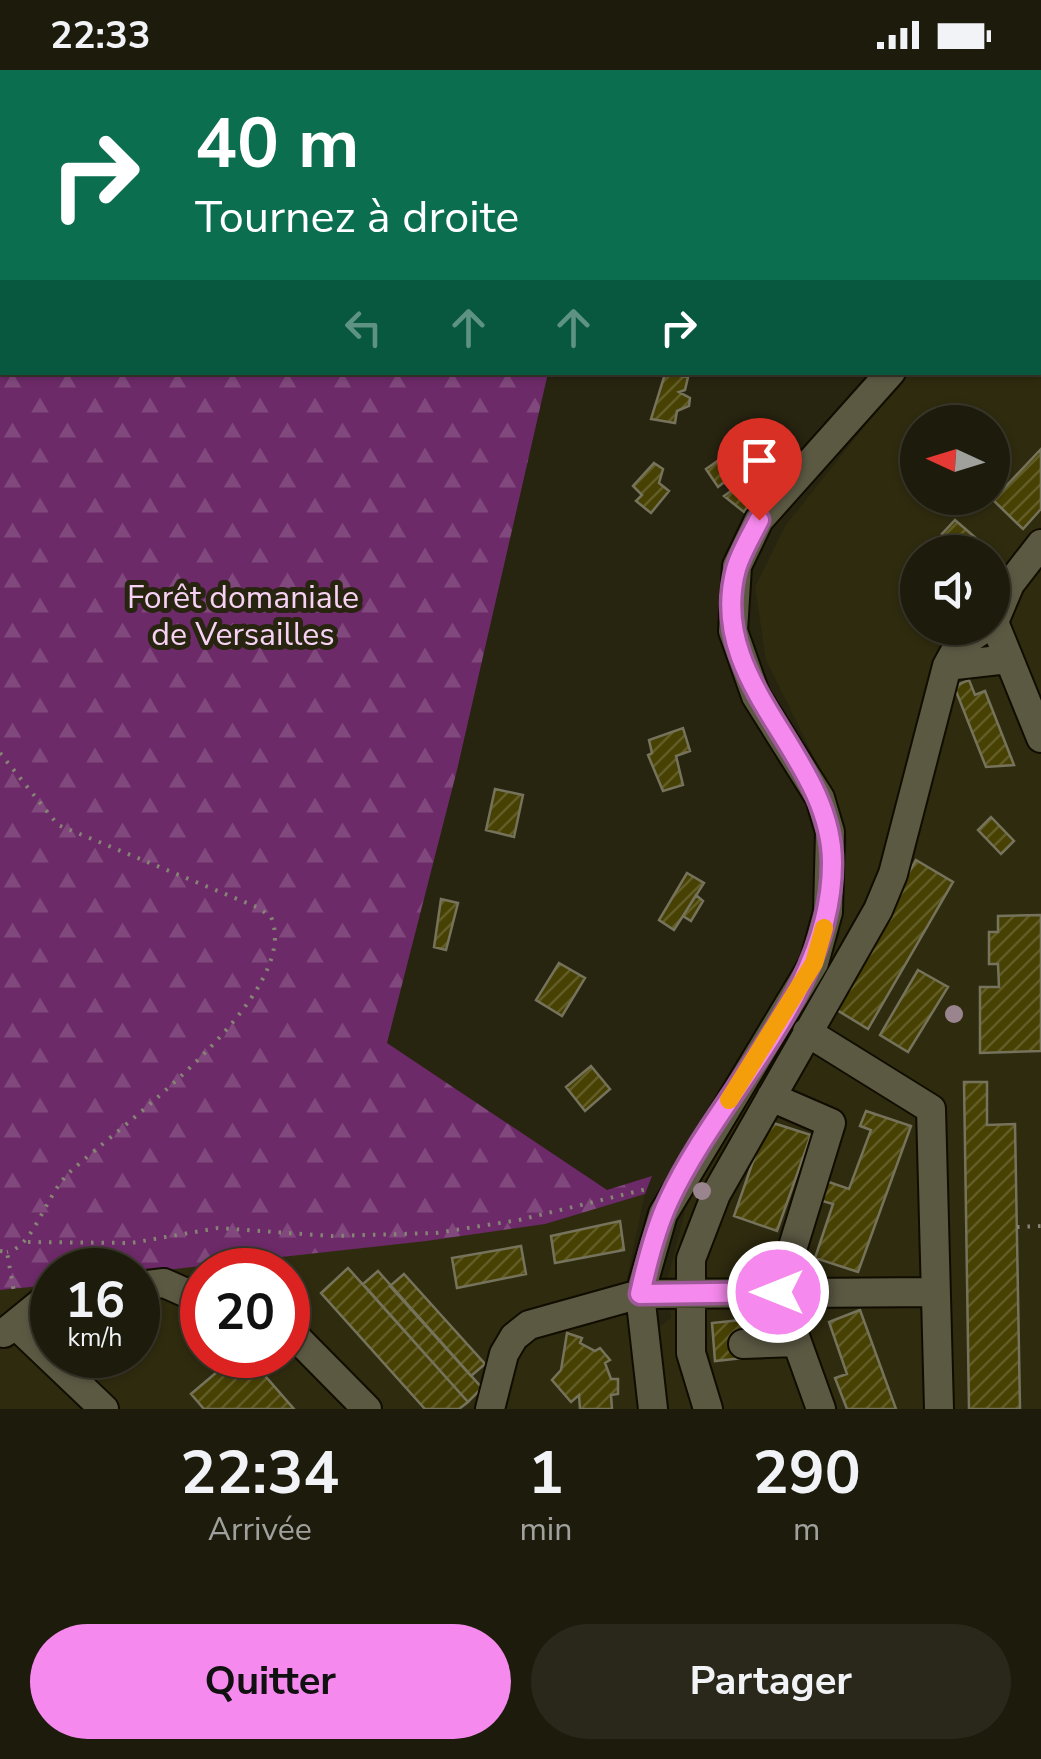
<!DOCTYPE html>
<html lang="fr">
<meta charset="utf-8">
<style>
body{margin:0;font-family:"Nunito Sans",sans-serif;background:#2a281a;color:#f1f3f6;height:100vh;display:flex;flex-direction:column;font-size:38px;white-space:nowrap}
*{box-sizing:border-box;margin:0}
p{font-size:32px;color:#a0a19d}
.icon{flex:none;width:55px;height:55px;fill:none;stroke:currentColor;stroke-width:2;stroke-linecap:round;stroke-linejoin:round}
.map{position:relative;height:1339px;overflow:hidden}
.panel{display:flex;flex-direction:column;background:#1d1b0c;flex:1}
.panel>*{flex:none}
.top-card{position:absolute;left:0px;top:0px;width:1042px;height:305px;box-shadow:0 2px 8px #0004,0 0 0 2px #3b392d;background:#0b6e4f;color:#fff;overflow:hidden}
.needle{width:65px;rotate:274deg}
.controls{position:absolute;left:900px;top:335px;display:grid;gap:20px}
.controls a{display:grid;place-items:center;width:110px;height:110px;border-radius:50%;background:#1d1b0c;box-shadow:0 2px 8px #0004,0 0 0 2px #3b392d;font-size:50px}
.speed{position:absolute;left:30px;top:1178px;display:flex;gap:20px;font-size:50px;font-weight:700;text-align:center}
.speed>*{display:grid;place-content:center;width:130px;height:130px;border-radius:50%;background:#1d1b0c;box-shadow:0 2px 8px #0004,0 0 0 2px #3b392d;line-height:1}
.speed small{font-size:25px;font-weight:400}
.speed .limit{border:15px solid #d22;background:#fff;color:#111}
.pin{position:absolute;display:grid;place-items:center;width:85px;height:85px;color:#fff;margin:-102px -42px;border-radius:50% 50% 50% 0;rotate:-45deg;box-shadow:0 0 10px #0007}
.pin .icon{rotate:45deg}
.me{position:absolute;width:110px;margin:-55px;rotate:270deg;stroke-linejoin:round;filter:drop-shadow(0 0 8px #0008)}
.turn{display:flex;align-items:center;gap:35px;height:210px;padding:0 30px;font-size:45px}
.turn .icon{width:130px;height:130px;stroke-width:2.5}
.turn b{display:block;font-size:70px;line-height:85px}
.lanes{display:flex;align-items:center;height:95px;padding:0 30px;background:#0003;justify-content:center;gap:50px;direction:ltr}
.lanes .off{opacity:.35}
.eta{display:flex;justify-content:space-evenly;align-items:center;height:170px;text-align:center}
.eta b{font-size:60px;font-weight:700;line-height:70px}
.button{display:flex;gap:20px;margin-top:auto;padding:20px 30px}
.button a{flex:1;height:115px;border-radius:60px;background:#f689ed;color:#111;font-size:40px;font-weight:700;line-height:115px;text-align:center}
.button a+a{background:#2a281a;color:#f1f3f6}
.status{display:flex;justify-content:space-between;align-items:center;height:70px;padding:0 50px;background:#1d1b0c;direction:ltr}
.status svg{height:28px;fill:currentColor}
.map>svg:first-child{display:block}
.built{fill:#2f2b0f;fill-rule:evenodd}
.forest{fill:url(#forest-firs)}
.building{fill:url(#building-hatch);stroke:#76735d;stroke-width:2.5}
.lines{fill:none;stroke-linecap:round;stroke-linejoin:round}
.minor-casing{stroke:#100d00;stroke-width:32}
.path{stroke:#868474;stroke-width:4;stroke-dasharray:2.5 8;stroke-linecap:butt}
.minor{stroke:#5c5943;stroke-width:28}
.tree{fill:#9a848d}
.route-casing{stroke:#a0599a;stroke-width:25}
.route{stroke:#f689ed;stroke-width:18}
.slow{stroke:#f59e0b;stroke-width:18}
.labels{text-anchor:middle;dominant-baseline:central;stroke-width:10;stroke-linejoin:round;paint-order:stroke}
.park-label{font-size:32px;fill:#f8d2f4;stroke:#272410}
</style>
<div class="status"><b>22:33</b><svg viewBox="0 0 49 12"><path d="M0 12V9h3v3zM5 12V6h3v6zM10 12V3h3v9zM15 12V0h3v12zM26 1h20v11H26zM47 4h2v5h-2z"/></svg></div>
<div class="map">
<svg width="1041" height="1339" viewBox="0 0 1041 1339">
<defs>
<pattern id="forest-firs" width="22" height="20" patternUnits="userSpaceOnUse" patternTransform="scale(2.5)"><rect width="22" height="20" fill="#6c2a68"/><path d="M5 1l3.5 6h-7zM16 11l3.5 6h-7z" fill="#80487c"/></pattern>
<pattern id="building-hatch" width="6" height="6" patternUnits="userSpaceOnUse" patternTransform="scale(2.5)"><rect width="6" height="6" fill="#484104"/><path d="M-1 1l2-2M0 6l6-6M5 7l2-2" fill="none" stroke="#625c27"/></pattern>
</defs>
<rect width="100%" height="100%" fill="#272410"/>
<path class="built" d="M1041,6V1339H667L659,1257L671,1248L667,1211L687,1133L839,867L847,768L835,730L766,590L755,517L785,456L907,303L1040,302ZM918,352H992V428H918ZM918,482H992V558H918Z
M645,1124L627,1208L641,1339H0V1220L52,1215V1285H138V1203L545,1154ZM202,1200H288V1285H202Z"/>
<path class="forest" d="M0,0L560,2H2V302L548,303L457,700L387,973L607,1120L652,1106L645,1124L545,1154L426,1171L138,1203L52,1200V1215L0,1220Z"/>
<path class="building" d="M665,304L688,307L685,320L679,322L690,328L689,336L677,341L675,353L651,349Z
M1041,379V439L1023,459L993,430Z
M733,380L745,396L718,417L706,399Z
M654,393L663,399L659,413L669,421L651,443L636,431L642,425L633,416Z
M739,415L752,431L744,442L724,426Z
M955,450L992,482H963L942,464Z
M969,610L975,625L985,621L1014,695L986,697L954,616Z
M683,658L690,681L676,686L683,715L663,721L648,685L652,683L649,670Z
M495,719L523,725L514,767L486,760Z
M991,747L1014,771L1001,784L978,760Z
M916,790L953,812L868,959L832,937Z
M687,803L704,813L674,860L659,850Z
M696,825L703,831L691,851L683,846Z
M441,829L458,833L446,880L434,877Z
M1041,845V981L980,983V917H999L998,894H989V862H998V846Z
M559,893L585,908L562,946L536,930Z
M918,900L948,917L908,982L880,965Z
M591,996L610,1019L585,1041L566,1017Z
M964,1012H987V1055L1015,1054L1020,1339H969Z
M866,1041L911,1056L858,1202L815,1188L833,1134L819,1130L826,1111L849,1119L871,1060L860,1056Z
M767,1051L811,1065L777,1161L734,1146Z
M620,1151L624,1180L555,1193L551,1166Z
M521,1176L526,1204L457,1218L452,1188Z
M348,1198L468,1332L459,1339H425L321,1223Z
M378,1201L482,1318L468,1332L363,1214Z
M404,1204L485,1294L471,1306L390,1216Z
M860,1240L896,1339H847L835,1308L847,1304L829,1252Z
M741,1250L744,1288L715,1291L712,1253Z
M567,1263L582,1268L580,1273L595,1281L600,1278L610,1290L605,1293L611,1309H618V1324L611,1325L612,1339H580L579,1325L571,1332L552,1310L561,1300Z
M237,1285H247L294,1339H204L191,1324Z"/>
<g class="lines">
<g class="minor-casing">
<path id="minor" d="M994,2L996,0
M1041,474L1010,514L994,552L1041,668
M947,596L1008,589
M807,962L931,1039L939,1339
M771,1027L831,1053L779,1222L821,1339
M138,1216L164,1213L191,1225L202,1216
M17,1256L104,1339
M288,1259L367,1339
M4,1263L52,1224
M743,1274L796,1272
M490,1339L504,1284L514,1267L529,1255L640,1224L935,1222
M653,1339L640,1224L663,1144L814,893L828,842L830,762L820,728L756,626L733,561L737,496L759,450L891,302
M708,1339L691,1283V1189L716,1124L878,840L893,804L947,596L958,576L985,558"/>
</g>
<path class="path" d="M0,683L58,755L259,838L271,847C304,924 120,1056 71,1101C45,1124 35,1176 7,1182
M1017,1157L1041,1156
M28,1172L131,1173L218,1158L332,1166L436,1163L519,1150L651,1118
M0,1181L7,1182L14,1222"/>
<use href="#minor" class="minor"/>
</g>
<g class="tree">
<circle cx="954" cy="944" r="9"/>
<circle cx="702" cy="1121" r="9"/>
<circle cx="806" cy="1237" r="9"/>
</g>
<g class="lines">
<g class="route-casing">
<path id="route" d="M759,450C751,466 741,482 736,499C705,614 832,684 832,793C832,922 721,1019 669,1130C655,1160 647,1192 640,1224L778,1222"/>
</g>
<use href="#route" class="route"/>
<path class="slow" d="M729,1030L814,893L824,858"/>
</g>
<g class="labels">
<g class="park-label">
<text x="243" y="527">Forêt domaniale<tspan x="243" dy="37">de Versailles</tspan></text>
</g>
</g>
</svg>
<div class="controls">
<a><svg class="needle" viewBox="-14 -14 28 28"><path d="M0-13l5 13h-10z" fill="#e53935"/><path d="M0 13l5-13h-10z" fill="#a0a19d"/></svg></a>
<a><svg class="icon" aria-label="sound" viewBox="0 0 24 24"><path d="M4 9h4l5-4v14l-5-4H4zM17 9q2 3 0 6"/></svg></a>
</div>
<div class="speed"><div>16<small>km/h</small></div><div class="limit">20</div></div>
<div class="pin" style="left:759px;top:450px;background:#d93025"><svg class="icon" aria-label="arrive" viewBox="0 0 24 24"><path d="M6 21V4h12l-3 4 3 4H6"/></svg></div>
<svg class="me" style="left:778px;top:1222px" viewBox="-20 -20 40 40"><circle r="17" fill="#f689ed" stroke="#fff" stroke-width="3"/><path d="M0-11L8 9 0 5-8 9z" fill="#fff"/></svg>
<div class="top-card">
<div class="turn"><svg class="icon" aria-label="right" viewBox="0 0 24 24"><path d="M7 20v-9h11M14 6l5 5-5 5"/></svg><div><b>40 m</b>Tournez à droite</div></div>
<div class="lanes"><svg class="icon off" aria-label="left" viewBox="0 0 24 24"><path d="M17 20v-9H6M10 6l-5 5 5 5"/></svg><svg class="icon off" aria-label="ahead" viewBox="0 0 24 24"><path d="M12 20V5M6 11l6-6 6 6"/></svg><svg class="icon off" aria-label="ahead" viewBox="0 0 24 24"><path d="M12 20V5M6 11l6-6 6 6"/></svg><svg class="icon" aria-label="right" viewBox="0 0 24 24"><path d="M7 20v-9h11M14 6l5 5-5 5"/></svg></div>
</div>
</div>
<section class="panel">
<div class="eta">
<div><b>22:34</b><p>Arrivée</p></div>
<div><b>1</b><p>min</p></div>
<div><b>290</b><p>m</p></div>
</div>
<div class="button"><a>Quitter</a><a>Partager</a></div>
</section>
